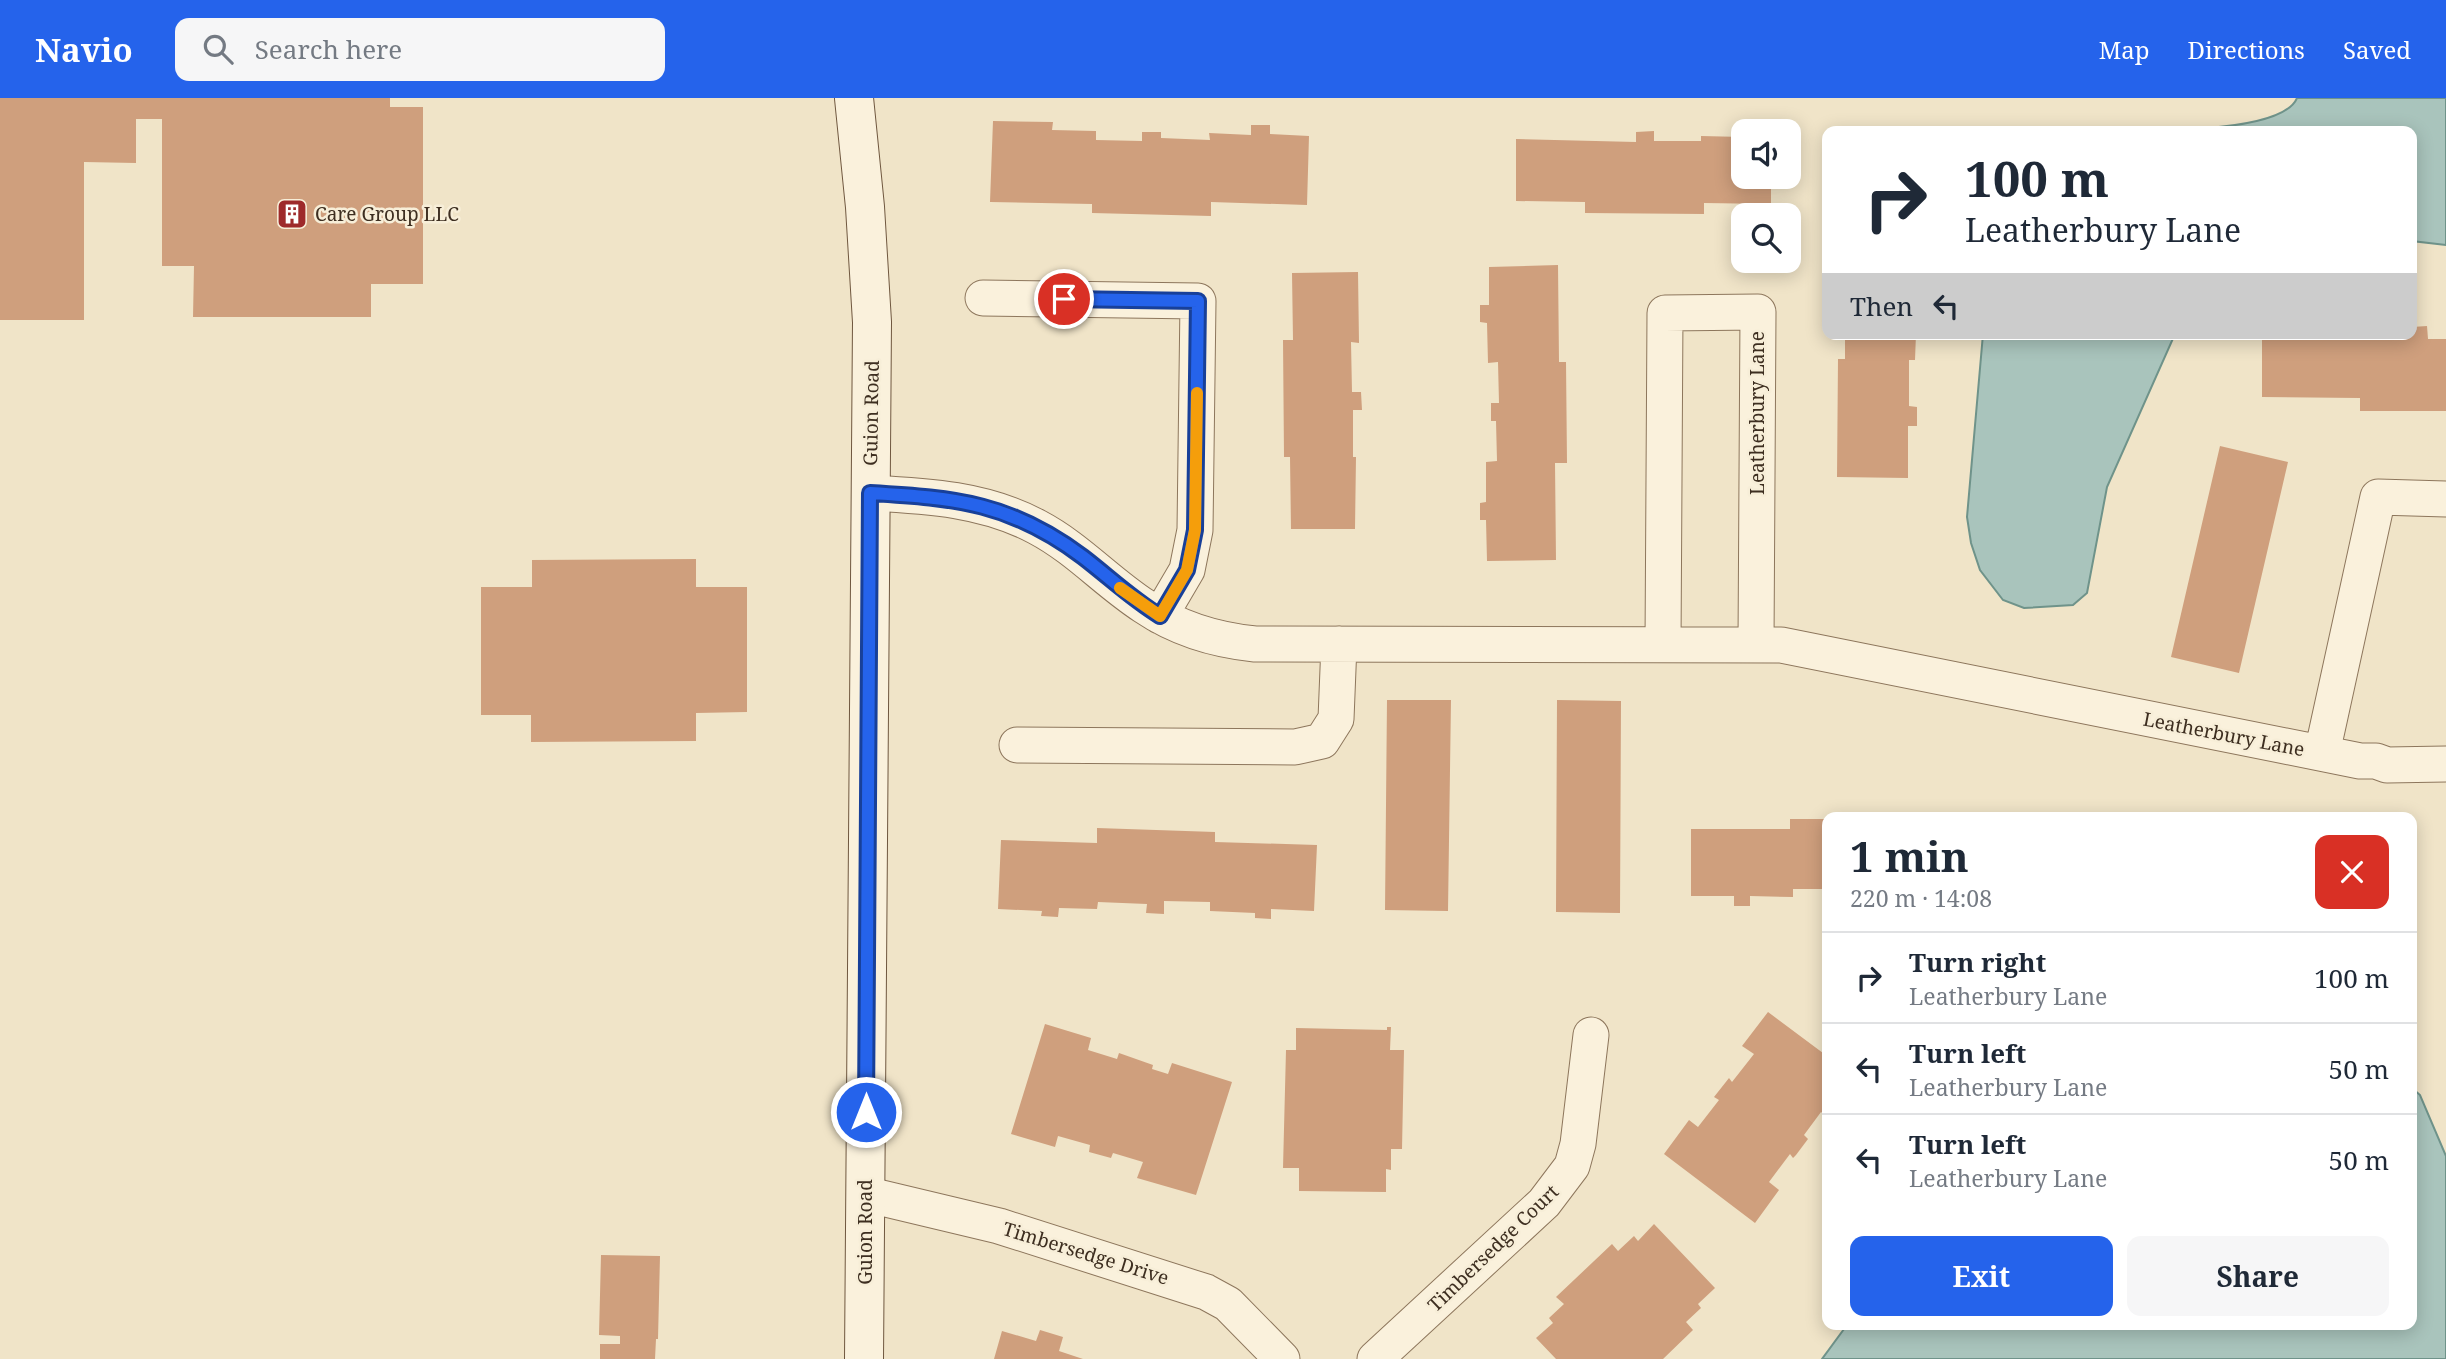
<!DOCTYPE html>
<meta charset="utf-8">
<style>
body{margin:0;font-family:"Noto Serif",serif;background:#f6f6f7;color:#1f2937;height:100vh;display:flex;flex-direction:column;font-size:26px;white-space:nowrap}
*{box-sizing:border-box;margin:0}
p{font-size:23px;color:#747a83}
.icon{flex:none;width:38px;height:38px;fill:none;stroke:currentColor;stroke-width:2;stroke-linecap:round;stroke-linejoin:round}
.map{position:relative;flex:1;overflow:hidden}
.details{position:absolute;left:1822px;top:714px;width:595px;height:518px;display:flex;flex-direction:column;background:#fff;border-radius:14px;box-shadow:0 4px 18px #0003}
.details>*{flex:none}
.banner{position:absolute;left:1822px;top:28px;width:595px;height:214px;border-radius:14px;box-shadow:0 4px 18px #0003;background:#fff;color:#1f2937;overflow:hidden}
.fabs{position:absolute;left:1731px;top:21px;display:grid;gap:14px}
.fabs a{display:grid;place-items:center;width:70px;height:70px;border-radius:14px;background:#fff;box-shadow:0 4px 18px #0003;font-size:35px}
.pin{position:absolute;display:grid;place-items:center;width:60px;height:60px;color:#fff;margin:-30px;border:4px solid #fff;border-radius:50%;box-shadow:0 2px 7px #0007}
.me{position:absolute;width:77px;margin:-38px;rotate:0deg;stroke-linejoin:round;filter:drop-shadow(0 0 5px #0008)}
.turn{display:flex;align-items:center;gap:24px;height:147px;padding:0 28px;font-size:32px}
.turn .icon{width:91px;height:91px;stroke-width:2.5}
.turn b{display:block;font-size:49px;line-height:60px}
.then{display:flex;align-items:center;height:66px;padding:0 28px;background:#0003;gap:14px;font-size:26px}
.round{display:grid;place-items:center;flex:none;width:74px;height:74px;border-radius:14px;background:#f6f6f7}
.headline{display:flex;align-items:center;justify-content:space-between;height:119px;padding:0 28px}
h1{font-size:42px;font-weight:700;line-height:52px}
.cta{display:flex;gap:14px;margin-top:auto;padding:14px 28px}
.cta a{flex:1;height:80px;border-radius:14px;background:#2563eb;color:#fff;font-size:28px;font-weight:700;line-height:80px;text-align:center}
.cta a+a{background:#f6f6f7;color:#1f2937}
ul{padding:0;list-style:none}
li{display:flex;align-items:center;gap:21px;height:91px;padding:0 28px;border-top:2px solid #e0e1e3}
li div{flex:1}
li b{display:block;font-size:26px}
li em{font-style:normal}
header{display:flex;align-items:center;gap:42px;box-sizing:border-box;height:98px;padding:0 35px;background:#2563eb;color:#fff}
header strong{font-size:33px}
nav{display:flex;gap:38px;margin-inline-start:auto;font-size:24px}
.search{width:490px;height:63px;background:#f6f6f7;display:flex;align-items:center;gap:18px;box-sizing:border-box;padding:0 24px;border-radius:14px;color:#747a83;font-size:26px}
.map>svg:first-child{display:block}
.water{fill:#a9c4bc;stroke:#6f938a;stroke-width:2}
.building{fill:#cf9f7d}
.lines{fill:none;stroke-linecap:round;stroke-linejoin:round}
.street-casing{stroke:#8d765c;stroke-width:37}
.secondary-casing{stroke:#6f573f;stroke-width:40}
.street{stroke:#faf1dc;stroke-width:35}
.secondary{stroke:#faf1dc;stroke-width:38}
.route-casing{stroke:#184099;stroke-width:18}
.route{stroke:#2563eb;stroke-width:12}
.slow{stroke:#f59e0b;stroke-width:12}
.labels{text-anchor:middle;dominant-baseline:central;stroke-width:5;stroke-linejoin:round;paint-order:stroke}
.poi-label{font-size:19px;fill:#3d2e20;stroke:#f7eed8;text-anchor:start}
.street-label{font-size:19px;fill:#3d2e20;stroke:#f7eed8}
</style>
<header>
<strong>Navio</strong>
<div class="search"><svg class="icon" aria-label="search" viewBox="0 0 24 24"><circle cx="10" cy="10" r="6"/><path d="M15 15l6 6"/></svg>Search here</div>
<nav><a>Map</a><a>Directions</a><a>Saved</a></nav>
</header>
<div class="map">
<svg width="2446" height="1261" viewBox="0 0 2446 1261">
<rect width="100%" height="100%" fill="#f0e4c8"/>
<path class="water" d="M2297,0H2446V147L2412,143V33H2055L2068,31C2109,32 2280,41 2297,0Z
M1983,236H2175L2107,389L2087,495L2073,507L2024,510L2003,502L1980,472L1971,445L1967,419Z
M2412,990L2420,997L2446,1058V1261H1822L1847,1227H2412Z"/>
<path class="building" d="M0,0H390V9H423V186H371V219H193L194,168H162V21H136V65L84,64V222H0Z
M993,23L1053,24L1052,32L1096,33V42L1142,43V34H1161V40L1210,42L1209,35L1251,37V27H1270V36L1309,38L1307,107L1211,104V118L1092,115V106L990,104Z
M1654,33V43H1701V38L1743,39V79H1771V106L1704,105V116L1585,115V104L1516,103V41L1636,44V34Z
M1558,167L1559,264H1566L1567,365H1555L1556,462L1487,463L1486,422H1480V405L1486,404V364L1497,363L1496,323H1491V305H1499L1498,264L1488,265L1487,225L1480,224V207H1489V169Z
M1358,174L1359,245L1351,244L1352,294H1361L1362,312H1353V359H1356L1355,431H1291L1290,359H1284L1283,242H1293L1292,175Z
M2427,228L2428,241H2446V313H2360V300L2262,299V236H2361V240H2409L2412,229Z
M1845,236H1916L1915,262H1909V308L1917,309V328H1908V380L1837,379L1838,261H1845Z
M2220,348L2288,364L2239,575L2171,559Z
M696,461V489H747V614L696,615V643L531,644V617H481V489H532V462Z
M1387,602H1451L1448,813L1385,812Z
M1557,602L1621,603L1620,815L1556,814Z
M1790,721H1827V791H1793V799L1750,798V808H1734V798H1691V731H1790Z
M1097,730L1215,734V744L1317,747L1314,813L1271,811V821L1255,820V815L1210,813V804L1164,803V816L1146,815L1147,806L1098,804L1097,811L1059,810L1058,819L1041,818L1042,813L998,811L1001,742L1097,745Z
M1768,914L1827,958V1018L1821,1014L1804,1037L1808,1041L1796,1057L1793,1060L1790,1056L1769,1084L1779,1092L1755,1125L1664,1056L1689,1022L1698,1029L1719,1002L1714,999L1729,980L1732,984L1754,956L1742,948Z
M1045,926L1091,940L1088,952L1117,961L1119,955L1153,967L1152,971L1168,976L1172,965L1232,984L1196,1097L1137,1080L1143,1064L1113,1055L1111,1060L1089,1054L1090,1047L1058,1038L1055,1049L1011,1036Z
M1387,929H1391L1390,952H1404L1402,1051H1391V1072L1386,1071V1094L1299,1093V1070H1283L1286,952H1296V930L1387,932Z
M1654,1126L1715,1190L1698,1206L1701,1210L1686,1224L1693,1232L1663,1261H1556L1536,1240L1553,1225L1549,1220L1564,1206L1556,1199L1612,1146L1618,1153L1634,1138L1638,1143Z
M601,1157L660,1158L658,1241H656L655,1261H600V1246H620V1238L599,1237Z
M1040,1232L1063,1239L1059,1253L1083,1261H994L1002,1233L1036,1243Z"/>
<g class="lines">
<g class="street-casing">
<path id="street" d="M983,200L1198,203L1195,432L1187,472L1160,518
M871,395C928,398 985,401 1037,429C1077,450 1107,484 1144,508C1178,531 1215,542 1255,546L1781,547L2360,663H2376L2387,667L2446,666
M1663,547L1665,215L1758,214L1756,546
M1017,647L1295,649L1322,643L1336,621L1339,546
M2322,655L2378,399L2446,401
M865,1096L999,1128L1206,1194L1228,1206L1282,1261
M1375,1261L1544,1105L1572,1068L1578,1046L1591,937"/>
</g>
<g class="secondary-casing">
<path id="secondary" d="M854,0L865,109L872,224L864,1261"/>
</g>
<use href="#street" class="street"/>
<use href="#secondary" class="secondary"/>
</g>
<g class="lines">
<g class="route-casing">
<path id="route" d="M866,1014L870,395C957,400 1011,405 1083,459C1109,479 1132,501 1160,518L1187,472L1195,432L1198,203L1064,201"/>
</g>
<use href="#route" class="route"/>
<path class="slow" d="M1120,490L1160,518L1187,472L1195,432L1197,295"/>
</g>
<defs>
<g id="building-square" transform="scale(1.575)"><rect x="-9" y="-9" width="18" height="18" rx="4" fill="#9e2a2b" stroke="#f7eed8"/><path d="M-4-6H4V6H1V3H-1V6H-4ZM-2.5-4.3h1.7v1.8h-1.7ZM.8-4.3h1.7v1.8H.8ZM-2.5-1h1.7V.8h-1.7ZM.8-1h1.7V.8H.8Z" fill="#fff"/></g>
</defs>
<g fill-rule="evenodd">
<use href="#building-square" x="292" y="116"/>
</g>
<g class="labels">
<g class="poi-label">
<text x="315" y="116">Care Group LLC</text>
</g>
<g class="street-label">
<text transform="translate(871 315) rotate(-89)">Guion Road</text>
<text transform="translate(1757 315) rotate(-90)">Leatherbury Lane</text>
<text transform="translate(2224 636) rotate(11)">Leatherbury Lane</text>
<text transform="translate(865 1134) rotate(-90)">Guion Road</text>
<text transform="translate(1493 1150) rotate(-44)">Timbersedge Court</text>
<text transform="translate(1086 1155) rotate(17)">Timbersedge Drive</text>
</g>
</g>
</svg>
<div class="fabs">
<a><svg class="icon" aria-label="sound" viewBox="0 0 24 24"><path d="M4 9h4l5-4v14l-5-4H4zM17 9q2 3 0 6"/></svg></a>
<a><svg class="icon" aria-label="search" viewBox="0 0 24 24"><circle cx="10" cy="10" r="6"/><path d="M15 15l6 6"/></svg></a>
</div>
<div class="pin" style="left:1064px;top:201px;background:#d93025"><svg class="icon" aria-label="arrive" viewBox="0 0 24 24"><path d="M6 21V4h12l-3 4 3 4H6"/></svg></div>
<svg class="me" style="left:866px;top:1014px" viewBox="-20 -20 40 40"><circle r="17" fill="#2563eb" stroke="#fff" stroke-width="3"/><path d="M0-11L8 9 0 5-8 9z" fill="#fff"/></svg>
<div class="banner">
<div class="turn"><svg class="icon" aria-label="right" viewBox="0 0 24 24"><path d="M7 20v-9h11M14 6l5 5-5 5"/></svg><div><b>100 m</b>Leatherbury Lane</div></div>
<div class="then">Then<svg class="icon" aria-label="left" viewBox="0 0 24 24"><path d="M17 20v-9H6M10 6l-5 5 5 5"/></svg></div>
</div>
<section class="details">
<div class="headline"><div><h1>1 min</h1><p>220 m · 14:08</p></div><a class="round" style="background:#d93025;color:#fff"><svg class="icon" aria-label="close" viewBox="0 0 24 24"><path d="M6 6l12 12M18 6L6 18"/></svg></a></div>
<ul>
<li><svg class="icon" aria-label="right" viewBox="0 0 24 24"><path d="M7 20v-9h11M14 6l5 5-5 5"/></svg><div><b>Turn right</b><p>Leatherbury Lane</p></div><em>100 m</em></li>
<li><svg class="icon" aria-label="left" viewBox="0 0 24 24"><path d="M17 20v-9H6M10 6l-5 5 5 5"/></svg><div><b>Turn left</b><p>Leatherbury Lane</p></div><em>50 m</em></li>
<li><svg class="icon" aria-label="left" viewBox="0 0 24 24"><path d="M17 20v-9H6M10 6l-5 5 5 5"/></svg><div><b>Turn left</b><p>Leatherbury Lane</p></div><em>50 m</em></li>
</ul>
<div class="cta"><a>Exit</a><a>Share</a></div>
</section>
</div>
